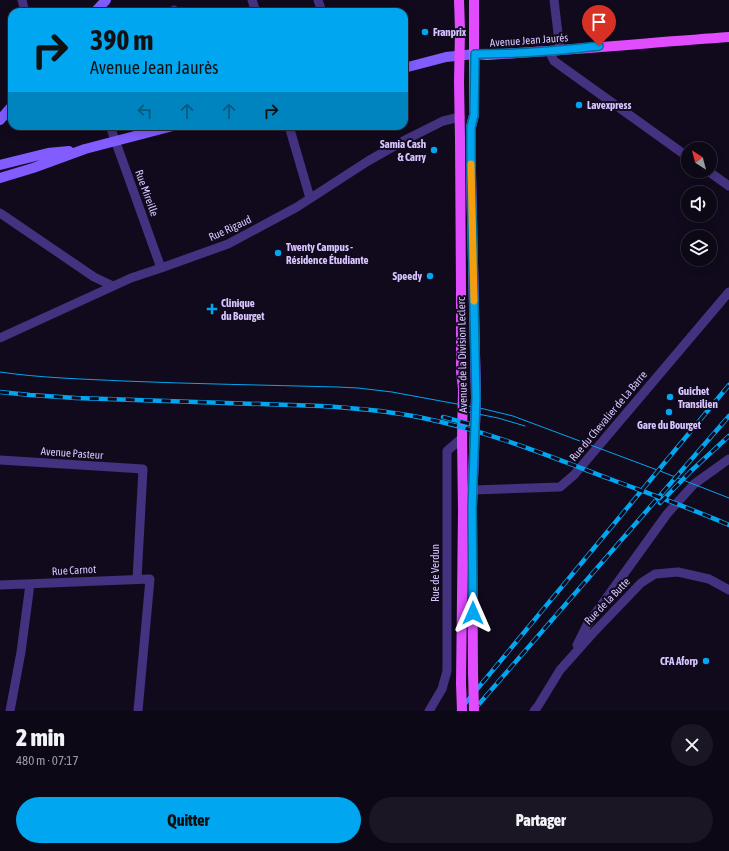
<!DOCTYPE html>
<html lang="fr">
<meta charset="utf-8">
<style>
body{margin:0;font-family:"Asap Condensed",sans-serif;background:#1b1623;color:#f1f3f6;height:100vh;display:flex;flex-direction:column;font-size:15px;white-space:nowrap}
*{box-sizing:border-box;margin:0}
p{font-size:13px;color:#9a9aa1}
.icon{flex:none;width:22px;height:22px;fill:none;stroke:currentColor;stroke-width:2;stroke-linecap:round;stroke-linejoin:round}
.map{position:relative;height:711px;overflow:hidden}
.details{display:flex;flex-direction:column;background:#0d0816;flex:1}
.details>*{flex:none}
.top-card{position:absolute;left:8px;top:8px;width:400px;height:122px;border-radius:12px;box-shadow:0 2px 10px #0003,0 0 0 1px #2d2935;background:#00a6f0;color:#111;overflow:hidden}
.needle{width:26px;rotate:324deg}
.tools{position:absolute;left:681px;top:142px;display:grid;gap:8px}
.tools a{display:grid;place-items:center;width:36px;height:36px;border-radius:50%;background:#0d0816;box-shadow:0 2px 10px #0003,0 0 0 1px #2d2935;font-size:20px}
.pin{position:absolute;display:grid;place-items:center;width:34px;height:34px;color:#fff;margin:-41px -17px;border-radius:50% 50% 50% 0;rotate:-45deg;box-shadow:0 0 4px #0007}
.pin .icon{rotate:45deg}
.me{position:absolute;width:44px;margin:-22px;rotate:0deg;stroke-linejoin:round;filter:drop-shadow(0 0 3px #0008)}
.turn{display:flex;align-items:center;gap:14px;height:84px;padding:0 16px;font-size:18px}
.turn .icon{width:52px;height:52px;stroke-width:2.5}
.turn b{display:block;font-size:28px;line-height:34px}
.lanes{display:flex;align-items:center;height:38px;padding:0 16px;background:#0003;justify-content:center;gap:20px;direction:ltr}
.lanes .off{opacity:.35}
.round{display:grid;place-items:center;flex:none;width:42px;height:42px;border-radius:21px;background:#1b1623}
.headline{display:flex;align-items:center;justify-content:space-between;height:68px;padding:0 16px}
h1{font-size:24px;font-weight:800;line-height:30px}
.action{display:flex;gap:8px;margin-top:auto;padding:8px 16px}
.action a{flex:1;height:46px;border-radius:24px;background:#00a6f0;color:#111;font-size:16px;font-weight:800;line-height:46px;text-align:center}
.action a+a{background:#1b1623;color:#f1f3f6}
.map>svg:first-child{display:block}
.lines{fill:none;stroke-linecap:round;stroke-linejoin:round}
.street{stroke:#443180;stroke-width:9}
.secondary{stroke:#825cff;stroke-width:10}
.primary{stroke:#e24cff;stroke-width:10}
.tram{stroke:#00a6f0;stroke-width:1}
.rail-casing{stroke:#00a6f0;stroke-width:4.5}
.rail{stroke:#110a1d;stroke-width:3;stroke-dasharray:9;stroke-linecap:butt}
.primary-bridge{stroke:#e24cff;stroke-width:10}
.route-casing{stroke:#006c9c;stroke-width:10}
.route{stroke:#00a6f0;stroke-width:7}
.slow{stroke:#f59e0b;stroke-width:7}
.poi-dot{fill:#00a6f0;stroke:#110a1d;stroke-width:1.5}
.labels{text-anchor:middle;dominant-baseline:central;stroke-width:4;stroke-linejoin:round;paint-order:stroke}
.poi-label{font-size:11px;font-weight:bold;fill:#d8c5ff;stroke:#110a1d;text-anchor:start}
.street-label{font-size:11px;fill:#d8c5ff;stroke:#110a1d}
</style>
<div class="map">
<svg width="729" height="711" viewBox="0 0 729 711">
<rect width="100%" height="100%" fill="#110a1d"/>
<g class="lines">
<path class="street" d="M22,0L25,12
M252,0L256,12
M318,0L322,12
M554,0L560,50
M174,10L176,12
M549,51L554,61L688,157
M110,126L161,268
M289,126L310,198
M708,171L729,186
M0,213L94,277L113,286
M0,338L131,278L161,268L228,244L297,207L368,161L407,139L443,121L460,117
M0,460L143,469L137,579
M473,490L560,487L574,475L729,292
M0,585L150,579L138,711
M577,645L587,625L667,514L694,484L729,459
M10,711L21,652L30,584
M429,711L442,689L447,671V451L462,438
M534,711L538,706L560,670L593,633L641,583L655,574L678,572L709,579L729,590"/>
<path class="secondary" d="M95,12L106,0
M404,68L446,57L475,54
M0,120L12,106
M0,165L48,153L69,151
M0,178L33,168L85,149L173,126"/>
<path class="primary" d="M459,0L460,30L459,82L460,139L461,291V372L463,389L462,438L463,511L461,683
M475,54L487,55C567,50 648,43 729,37
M473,672L472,507L476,398L471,173V127L474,115V0"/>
<path class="tram" d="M0,372C41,378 83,379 124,381C195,384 266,385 337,387L358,388L392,392L484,409L513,416L660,471L729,498
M463,411L498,418L525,426"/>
<g class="rail-casing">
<path id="rail" d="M0,392L30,395L76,398L321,406C355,408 390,411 423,418C488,431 549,456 610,479C650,494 690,508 729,525
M443,417L474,425
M660,503L691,471L729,436
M459,711L729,385
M473,711L729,416"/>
</g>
<use href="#rail" class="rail"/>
<path class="primary-bridge" d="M473,672L474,711
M461,683L462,711"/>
</g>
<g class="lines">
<g class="route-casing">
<path id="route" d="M473,613L472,508L476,398L471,173V127L474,115L475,54C516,54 558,51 599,46"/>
</g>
<use href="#route" class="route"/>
<path class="slow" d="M471,164L474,301"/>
</g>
<g class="poi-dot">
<circle cx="425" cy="32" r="4"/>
<circle cx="579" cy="105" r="4"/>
<circle cx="434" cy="150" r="4"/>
<circle cx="278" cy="253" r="4"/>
<circle cx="430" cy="276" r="4"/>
<path d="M210 303h4v4h4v4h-4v4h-4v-4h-4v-4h4z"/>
<circle cx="670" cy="397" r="4"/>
<circle cx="669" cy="412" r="4"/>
<circle cx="706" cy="661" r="4"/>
</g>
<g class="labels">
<g class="poi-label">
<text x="433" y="32">Franprix</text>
<text x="587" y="105">Lavexpress</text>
<text x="426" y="144" text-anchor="end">Samia Cash<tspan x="426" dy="13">&amp; Carry</tspan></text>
<text x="286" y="247">Twenty Campus -<tspan x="286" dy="13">Résidence Étudiante</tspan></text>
<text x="422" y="276" text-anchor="end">Speedy</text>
<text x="221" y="303">Clinique<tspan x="221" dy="13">du Bourget</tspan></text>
<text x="678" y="391">Guichet<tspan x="678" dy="13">Transilien</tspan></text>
<text x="669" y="425" text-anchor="middle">Gare du Bourget</text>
<text x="698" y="661" text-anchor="end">CFA Aforp</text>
</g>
<g class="street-label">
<text transform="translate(529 40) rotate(-4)">Avenue Jean Jaurès</text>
<text transform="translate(147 193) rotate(70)">Rue Mireille</text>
<text transform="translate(230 228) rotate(-25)">Rue Rigaud</text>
<text transform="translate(462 355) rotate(-91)">Avenue de la Division Leclerc</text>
<text transform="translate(608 416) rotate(-50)">Rue du Chevalier de La Barre</text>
<text transform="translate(72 453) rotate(4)">Avenue Pasteur</text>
<text transform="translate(74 570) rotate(-3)">Rue Carnot</text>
<text transform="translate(435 573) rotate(-90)">Rue de Verdun</text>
<text transform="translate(607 601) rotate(-46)">Rue de la Butte</text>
</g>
</g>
</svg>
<div class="tools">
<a><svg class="needle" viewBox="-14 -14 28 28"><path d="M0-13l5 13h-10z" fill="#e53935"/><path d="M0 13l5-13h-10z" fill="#9a9aa1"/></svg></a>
<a><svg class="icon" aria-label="sound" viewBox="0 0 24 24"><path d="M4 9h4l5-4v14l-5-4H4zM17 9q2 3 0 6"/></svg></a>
<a><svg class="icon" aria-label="layers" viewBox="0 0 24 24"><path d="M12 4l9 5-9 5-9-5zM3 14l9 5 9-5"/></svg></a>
</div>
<div class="pin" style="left:599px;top:46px;background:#d93025"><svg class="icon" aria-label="arrive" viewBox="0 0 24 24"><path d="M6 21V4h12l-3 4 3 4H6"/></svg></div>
<svg class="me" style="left:473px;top:613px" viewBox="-20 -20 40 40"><path d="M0-17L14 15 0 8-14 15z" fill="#00a6f0" stroke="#fff" stroke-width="4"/></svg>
<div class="top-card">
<div class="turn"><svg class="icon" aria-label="right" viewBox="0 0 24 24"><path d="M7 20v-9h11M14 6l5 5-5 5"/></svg><div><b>390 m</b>Avenue Jean Jaurès</div></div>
<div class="lanes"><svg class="icon off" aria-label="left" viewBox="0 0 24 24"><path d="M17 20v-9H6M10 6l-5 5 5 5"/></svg><svg class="icon off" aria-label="ahead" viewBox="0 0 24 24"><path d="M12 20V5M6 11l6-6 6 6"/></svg><svg class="icon off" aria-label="ahead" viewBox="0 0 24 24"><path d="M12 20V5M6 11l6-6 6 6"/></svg><svg class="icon" aria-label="right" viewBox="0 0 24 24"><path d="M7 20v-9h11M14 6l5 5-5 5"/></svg></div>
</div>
</div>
<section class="details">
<div class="headline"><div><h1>2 min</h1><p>480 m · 07:17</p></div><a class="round"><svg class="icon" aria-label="close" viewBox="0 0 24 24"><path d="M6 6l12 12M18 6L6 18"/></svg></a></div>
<div class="action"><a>Quitter</a><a>Partager</a></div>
</section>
